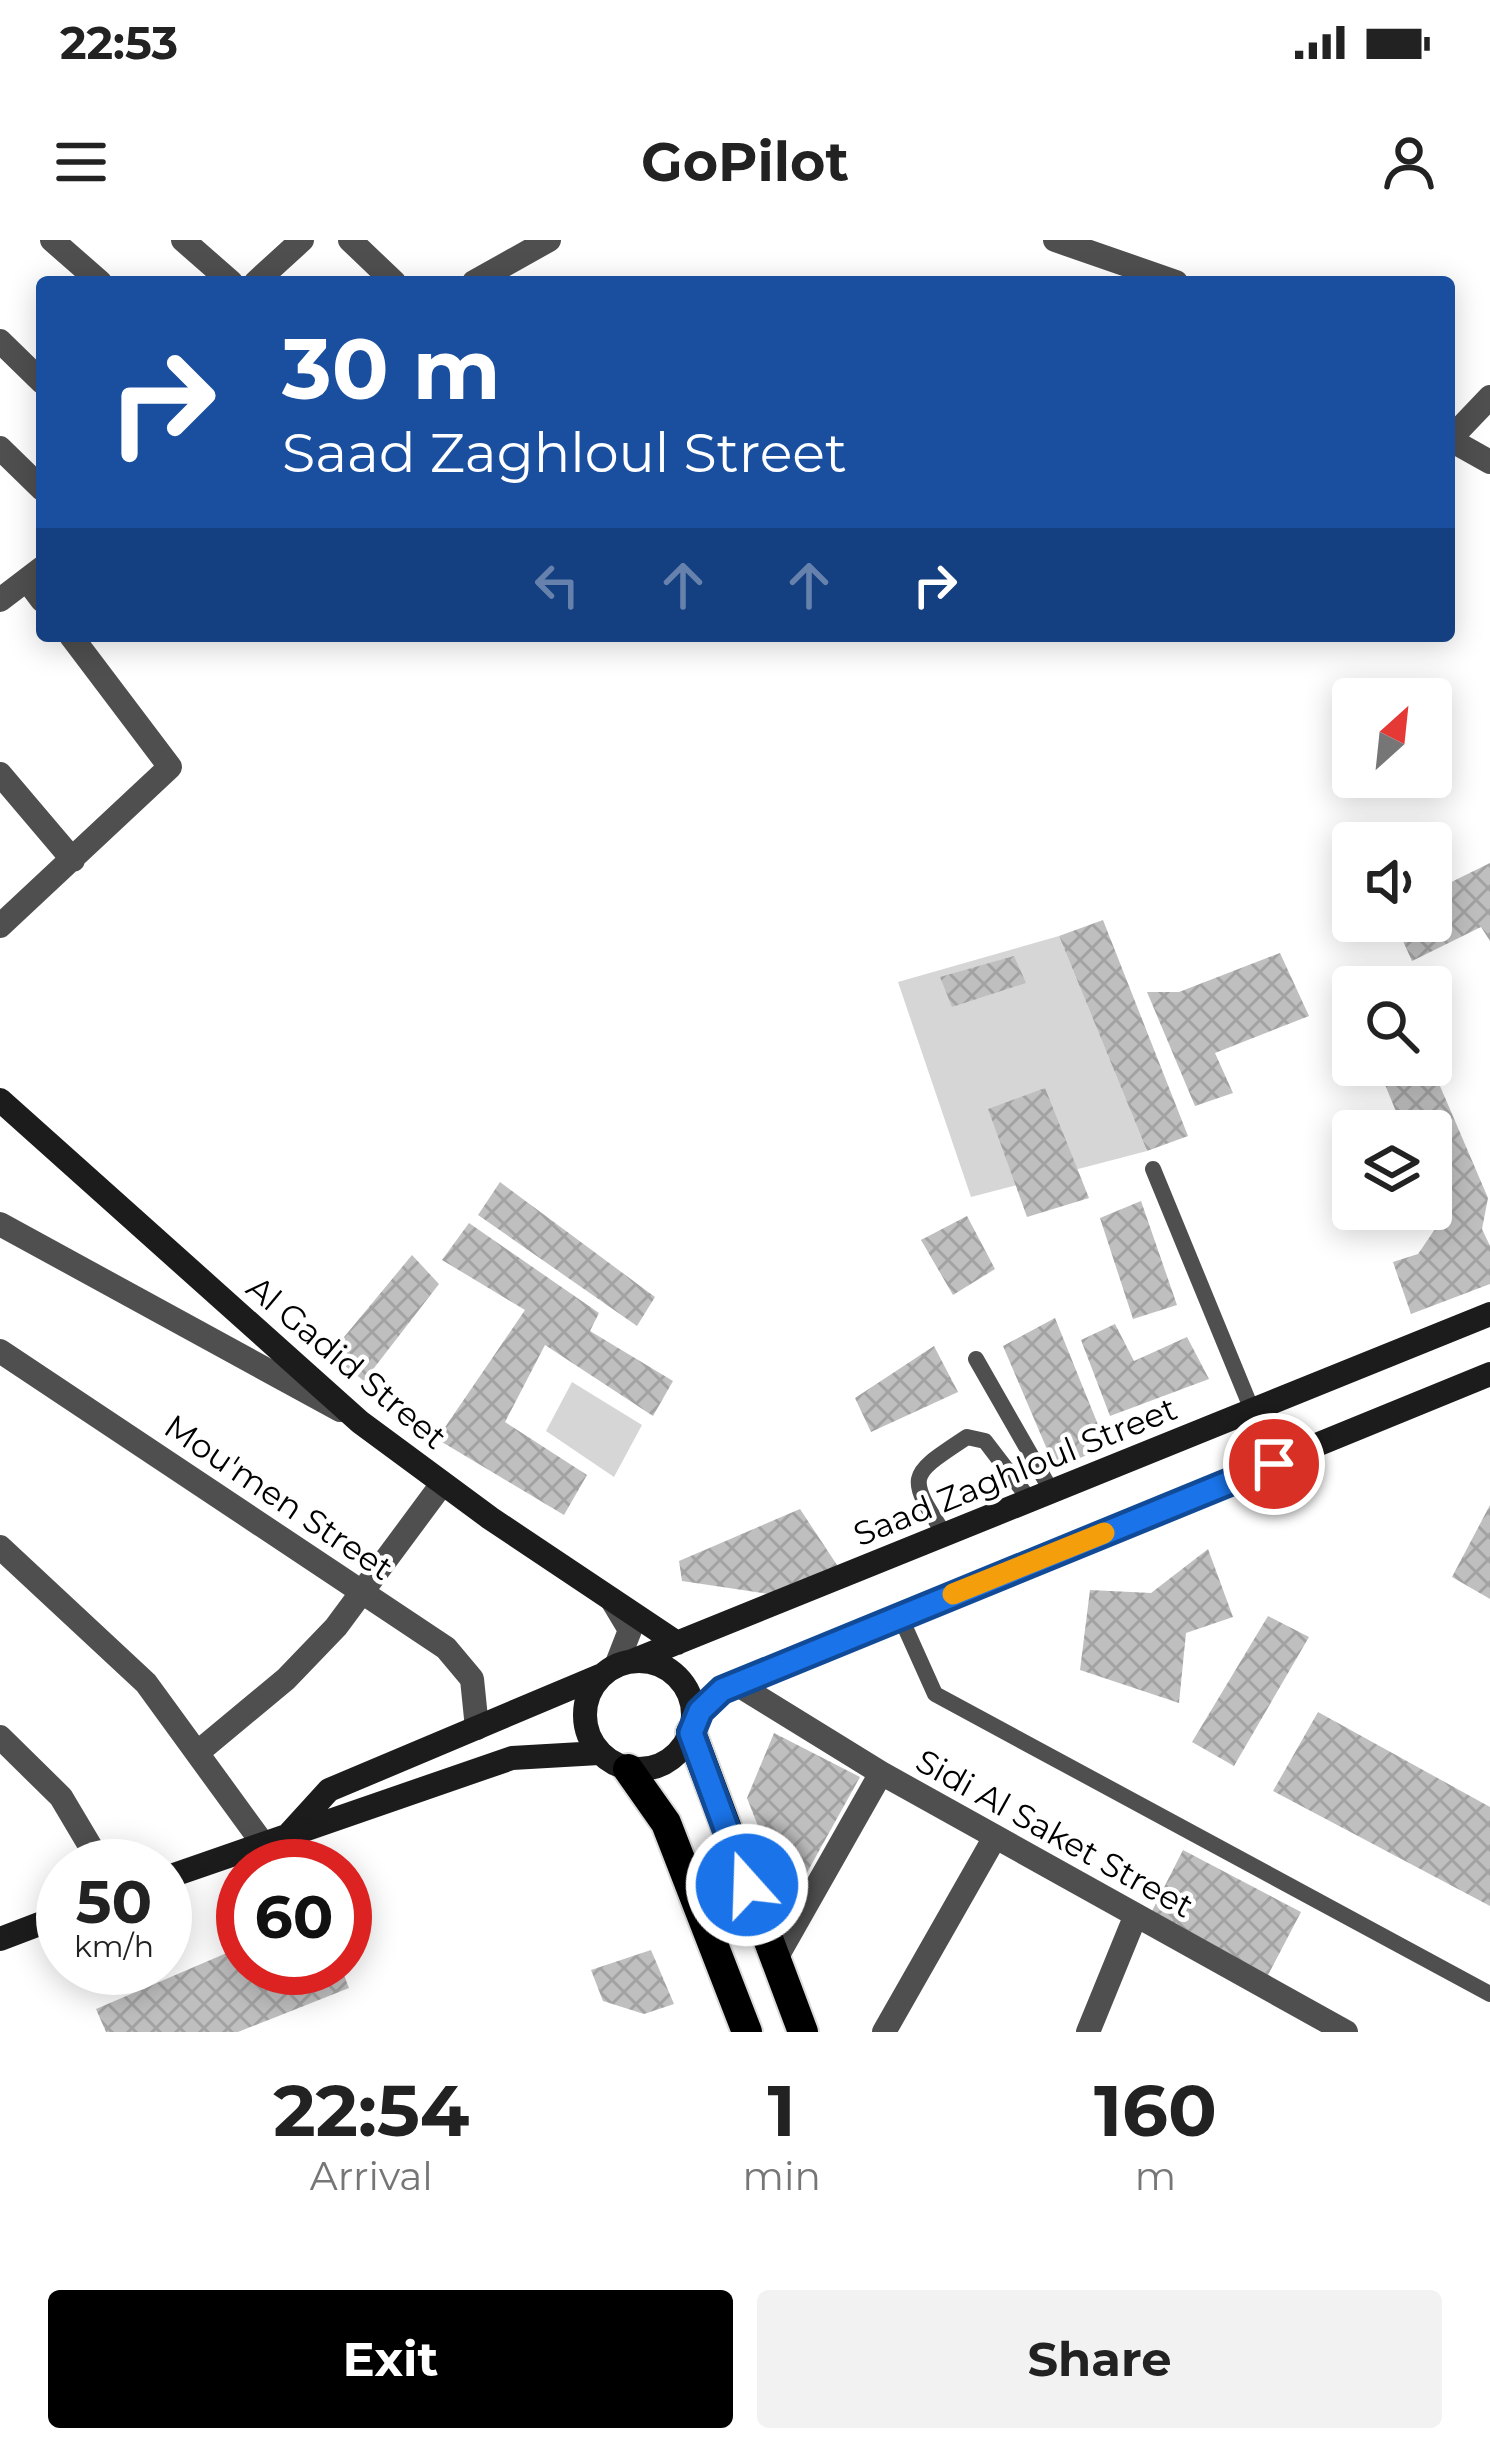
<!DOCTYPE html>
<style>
body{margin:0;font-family:Montserrat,sans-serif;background:#f2f2f2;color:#222;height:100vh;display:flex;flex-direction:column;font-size:45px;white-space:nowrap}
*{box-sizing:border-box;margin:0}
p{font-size:39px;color:#767676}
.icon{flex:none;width:66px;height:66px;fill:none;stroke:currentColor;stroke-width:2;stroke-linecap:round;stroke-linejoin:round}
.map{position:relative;height:1792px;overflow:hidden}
.panel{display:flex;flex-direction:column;background:#fff;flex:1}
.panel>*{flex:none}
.hud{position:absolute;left:36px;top:36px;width:1419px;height:366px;border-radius:12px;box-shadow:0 6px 30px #0003;background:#1a4fa0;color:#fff;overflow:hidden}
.needle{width:78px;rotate:27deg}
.tools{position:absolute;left:1332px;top:438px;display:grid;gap:24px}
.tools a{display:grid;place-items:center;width:120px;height:120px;border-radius:12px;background:#fff;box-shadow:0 6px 30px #0003;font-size:60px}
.speed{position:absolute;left:36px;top:1599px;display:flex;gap:24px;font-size:60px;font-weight:700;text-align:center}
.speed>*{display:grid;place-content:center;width:156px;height:156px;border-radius:50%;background:#fff;box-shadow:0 6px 30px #0003;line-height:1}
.speed small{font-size:30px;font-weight:400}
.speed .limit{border:18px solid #d22;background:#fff;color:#111}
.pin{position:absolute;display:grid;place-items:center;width:102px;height:102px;color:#fff;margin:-51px;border:6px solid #fff;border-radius:50%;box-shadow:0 3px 12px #0007}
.me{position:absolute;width:132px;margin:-66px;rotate:340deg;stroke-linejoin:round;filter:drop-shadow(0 0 9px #0008)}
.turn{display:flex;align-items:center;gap:42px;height:252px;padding:0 48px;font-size:54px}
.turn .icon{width:156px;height:156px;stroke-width:2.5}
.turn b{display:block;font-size:84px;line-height:102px}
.lanes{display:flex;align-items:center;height:114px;padding:0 48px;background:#0003;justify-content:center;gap:60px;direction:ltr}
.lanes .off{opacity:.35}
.eta{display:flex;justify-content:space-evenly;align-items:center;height:204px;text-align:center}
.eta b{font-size:72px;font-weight:700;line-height:84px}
.action{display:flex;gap:24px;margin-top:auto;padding:24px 48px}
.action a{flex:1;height:138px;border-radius:12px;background:#000;color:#fff;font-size:48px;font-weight:700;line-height:138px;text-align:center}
.action a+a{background:#f2f2f2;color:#222}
.status{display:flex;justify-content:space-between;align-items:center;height:84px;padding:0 60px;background:#fff;direction:ltr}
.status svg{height:33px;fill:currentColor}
header{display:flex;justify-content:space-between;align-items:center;height:156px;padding:0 48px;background:#fff;font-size:54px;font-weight:700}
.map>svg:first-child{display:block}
.green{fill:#d6d6d6}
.building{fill:url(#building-cross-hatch)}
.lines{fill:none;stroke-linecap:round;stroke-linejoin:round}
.primary-casing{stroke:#dbdbdb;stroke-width:34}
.service{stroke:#4f4f4f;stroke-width:16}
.minor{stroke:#4f4f4f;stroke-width:24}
.secondary{stroke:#1c1c1c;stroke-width:24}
.primary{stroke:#000;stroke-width:30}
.route-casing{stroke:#114b97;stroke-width:30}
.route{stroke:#1a73e8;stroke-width:21}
.slow{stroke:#f59e0b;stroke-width:21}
.labels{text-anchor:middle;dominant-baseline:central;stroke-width:9;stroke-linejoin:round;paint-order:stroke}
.street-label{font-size:33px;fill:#000;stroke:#fff}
</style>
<div class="status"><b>22:53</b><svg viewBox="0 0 49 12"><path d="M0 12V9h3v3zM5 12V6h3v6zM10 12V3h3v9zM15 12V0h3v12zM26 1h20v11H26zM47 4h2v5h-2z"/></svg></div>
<header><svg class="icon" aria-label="menu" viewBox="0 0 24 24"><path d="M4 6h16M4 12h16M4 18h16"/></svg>GoPilot<svg class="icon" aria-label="person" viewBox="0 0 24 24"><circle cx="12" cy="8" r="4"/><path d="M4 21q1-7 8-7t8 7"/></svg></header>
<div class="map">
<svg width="1490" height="1792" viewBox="0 0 1490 1792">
<defs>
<pattern id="building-cross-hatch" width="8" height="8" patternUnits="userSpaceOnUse" patternTransform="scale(3)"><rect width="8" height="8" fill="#bfbfbf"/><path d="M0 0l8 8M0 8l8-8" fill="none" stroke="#a2a2a2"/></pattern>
</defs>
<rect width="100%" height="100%" fill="#fff"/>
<path class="green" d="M1059,696L1147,911L971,957L898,742Z
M572,1142L642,1185L614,1237L546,1191Z"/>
<path class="building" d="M1490,623V701L1481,687L1412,721L1394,681H1431V652Z
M1103,680L1188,896L1147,911L1059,696Z
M1280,713L1309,776L1215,813L1233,853L1195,866L1147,752H1179Z
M1014,716L1026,743L952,767L940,737Z
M1377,825H1431L1488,958L1482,989L1490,1006V1044L1411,1074L1393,1022L1418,1014L1440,982L1431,959V891H1404Z
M1045,848L1089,958L1027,977L988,869Z
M500,942L655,1057L637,1086L478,975Z
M1141,961L1177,1065L1133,1079L1100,978Z
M967,976L995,1029L953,1055L921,1000Z
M469,983L599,1073L590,1091L673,1141L653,1176L545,1105L505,1182L587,1235L564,1275L437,1199L525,1070L442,1020Z
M412,1015L439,1044L364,1141L330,1114Z
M1055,1078L1107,1207L1055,1228L1003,1106Z
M1115,1084L1134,1121L1187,1097L1209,1139L1110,1176L1081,1100Z
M934,1106L958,1152L871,1192L855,1158Z
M1490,1265V1359L1452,1337Z
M800,1269L839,1328L782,1356L682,1341L679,1321Z
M1208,1309L1233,1377L1186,1393L1179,1463L1080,1430L1090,1350L1151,1353Z
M1268,1376L1309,1397L1234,1526L1192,1502Z
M1318,1472L1490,1567V1666L1273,1551Z
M774,1493L860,1537L789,1665L747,1558Z
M1183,1610L1301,1672L1268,1735L1152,1671Z
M243,1706V1728H341L349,1748L238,1792H106L96,1769Z
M651,1710L674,1764L644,1774L603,1761L591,1730Z"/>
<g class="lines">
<g class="primary-casing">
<path id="primary" d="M691,1493L803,1792
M628,1529L666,1583L747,1792"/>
</g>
<path class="service" d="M1153,929L1252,1170
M976,1119L1052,1252
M945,1295C906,1235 908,1236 967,1197L985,1201L1030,1260
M900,1376L935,1454L1490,1754"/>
<path class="minor" d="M52,0L100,42
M183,0L231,42
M350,0L394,42
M1055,0L1176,42
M256,42L302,0
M474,42L549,0
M0,101L42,142
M1449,199L1490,222
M1450,199L1490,157
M0,208L42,249
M27,340L42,360
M0,360L42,328
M0,534L73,620
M0,686L170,527L71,396
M0,984L340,1170
M0,1111L446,1408L472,1439L477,1488
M0,1307L146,1443L264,1605
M612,1360L630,1390L616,1426
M735,1443L881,1533L1346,1792
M0,1497L61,1557L102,1626
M197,1513L286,1439L336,1387L442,1244
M775,1720L881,1533
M884,1792L995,1597
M1088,1792L1135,1677"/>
<path class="secondary" d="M0,860L360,1182L490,1278L677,1403
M1252,1170L1274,1224
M585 1475a54 54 0 1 1 108 0a54 54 0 1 1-108 0Z
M632,1421L1490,1074
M693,1484L710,1460L735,1443L1490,1134
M288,1595L329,1550L602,1435
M165,1638L512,1518L599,1513
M0,1699L63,1675"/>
<use href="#primary" class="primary"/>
</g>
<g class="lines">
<g class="route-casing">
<path id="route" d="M747,1645L691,1493L700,1471L722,1450L1274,1224"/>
</g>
<use href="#route" class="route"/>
<path class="slow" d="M953,1354L1104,1293"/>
</g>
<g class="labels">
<g class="street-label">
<text transform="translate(347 1122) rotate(40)">Al Gadid Street</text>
<text transform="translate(1015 1231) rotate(-22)">Saad Zaghloul Street</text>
<text transform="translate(279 1257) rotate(34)">Mou'men Street</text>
<text transform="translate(1055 1593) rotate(29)">Sidi Al Saket Street</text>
</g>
</g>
</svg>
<div class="tools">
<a><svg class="needle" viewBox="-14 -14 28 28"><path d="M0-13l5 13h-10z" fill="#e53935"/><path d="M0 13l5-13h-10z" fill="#767676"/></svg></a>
<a><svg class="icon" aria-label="sound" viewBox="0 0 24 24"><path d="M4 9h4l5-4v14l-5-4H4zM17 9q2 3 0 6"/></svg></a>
<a><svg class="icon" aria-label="search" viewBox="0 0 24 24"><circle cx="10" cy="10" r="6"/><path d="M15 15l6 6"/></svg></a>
<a><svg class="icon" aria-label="layers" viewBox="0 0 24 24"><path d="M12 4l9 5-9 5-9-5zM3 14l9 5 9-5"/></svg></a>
</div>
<div class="speed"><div>50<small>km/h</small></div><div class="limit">60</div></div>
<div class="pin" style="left:1274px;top:1224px;background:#d93025"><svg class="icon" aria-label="arrive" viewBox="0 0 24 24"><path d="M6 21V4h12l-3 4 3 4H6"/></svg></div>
<svg class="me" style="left:747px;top:1645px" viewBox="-20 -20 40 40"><circle r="17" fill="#1a73e8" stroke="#fff" stroke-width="3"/><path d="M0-11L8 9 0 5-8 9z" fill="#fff"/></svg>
<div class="hud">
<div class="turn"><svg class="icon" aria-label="right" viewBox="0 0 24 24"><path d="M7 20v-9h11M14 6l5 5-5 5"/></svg><div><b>30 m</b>Saad Zaghloul Street</div></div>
<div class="lanes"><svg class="icon off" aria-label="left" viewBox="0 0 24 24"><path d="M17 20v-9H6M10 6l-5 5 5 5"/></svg><svg class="icon off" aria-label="ahead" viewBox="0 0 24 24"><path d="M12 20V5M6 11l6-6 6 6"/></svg><svg class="icon off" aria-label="ahead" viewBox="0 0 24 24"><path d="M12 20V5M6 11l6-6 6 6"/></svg><svg class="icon" aria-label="right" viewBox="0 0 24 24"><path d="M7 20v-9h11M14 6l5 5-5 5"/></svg></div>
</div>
</div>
<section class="panel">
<div class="eta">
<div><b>22:54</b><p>Arrival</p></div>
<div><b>1</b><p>min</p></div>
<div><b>160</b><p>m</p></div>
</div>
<div class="action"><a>Exit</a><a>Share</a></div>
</section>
